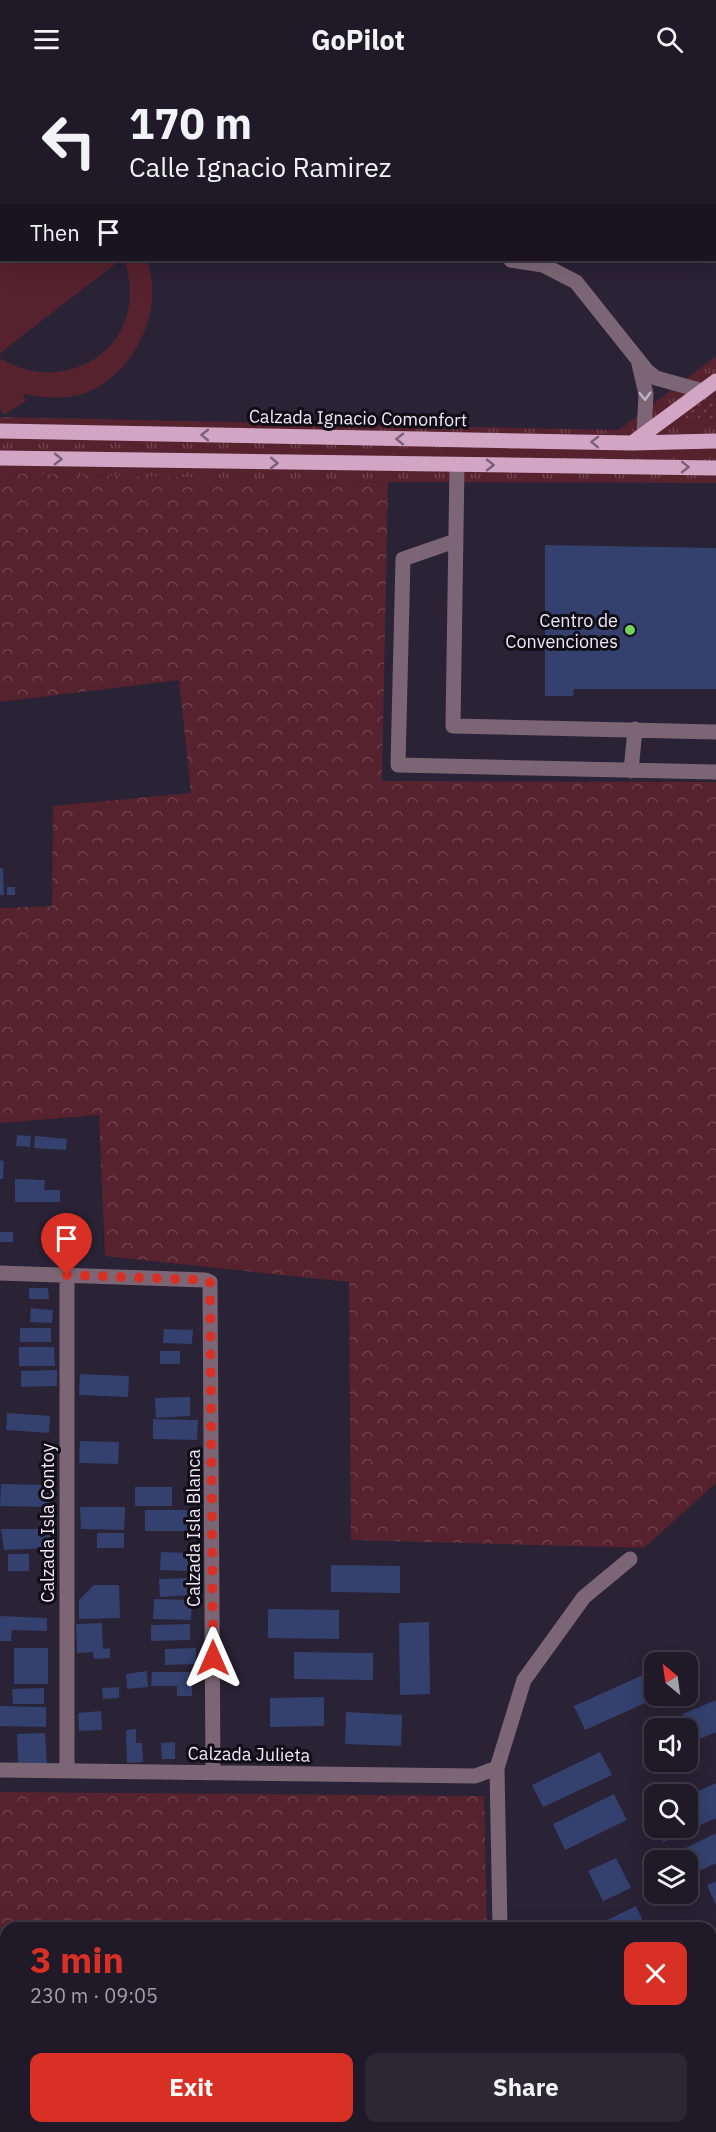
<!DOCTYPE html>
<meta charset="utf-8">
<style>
body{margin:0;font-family:"IBM Plex Sans",sans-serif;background:#2d2734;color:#f1f3f6;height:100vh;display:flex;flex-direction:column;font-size:22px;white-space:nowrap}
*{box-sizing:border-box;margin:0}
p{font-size:20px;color:#a2a1a8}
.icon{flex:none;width:33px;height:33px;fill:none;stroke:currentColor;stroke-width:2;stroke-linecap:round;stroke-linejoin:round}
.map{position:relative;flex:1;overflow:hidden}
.drawer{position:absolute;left:0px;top:1844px;width:717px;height:212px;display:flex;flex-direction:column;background:#201a28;border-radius:18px 18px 0 0;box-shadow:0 6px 24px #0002,0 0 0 2px #3d3845}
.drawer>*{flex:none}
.banner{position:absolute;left:0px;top:0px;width:717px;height:183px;box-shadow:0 6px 24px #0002,0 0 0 2px #3d3845;background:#201a28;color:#f1f3f6;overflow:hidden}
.needle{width:39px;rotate:331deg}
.buttons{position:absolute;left:644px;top:1574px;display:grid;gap:12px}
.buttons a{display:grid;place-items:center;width:54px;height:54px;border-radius:12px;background:#201a28;box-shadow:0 6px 24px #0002,0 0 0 2px #3d3845;font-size:30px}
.pin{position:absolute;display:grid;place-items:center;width:51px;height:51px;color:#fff;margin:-62px -26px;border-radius:50% 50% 50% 0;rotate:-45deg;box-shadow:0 0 6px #0007}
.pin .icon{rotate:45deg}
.me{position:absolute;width:66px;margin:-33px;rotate:0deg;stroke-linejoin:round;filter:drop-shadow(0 0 4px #0008)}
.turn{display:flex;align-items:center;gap:21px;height:126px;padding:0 30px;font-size:27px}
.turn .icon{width:78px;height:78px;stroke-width:2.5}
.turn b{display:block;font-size:42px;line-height:51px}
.then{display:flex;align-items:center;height:57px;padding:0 30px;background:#0003;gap:12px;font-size:22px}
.round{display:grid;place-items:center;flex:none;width:63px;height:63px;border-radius:12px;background:#2d2734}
.overview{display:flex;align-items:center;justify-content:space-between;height:102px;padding:0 30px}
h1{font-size:36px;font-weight:700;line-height:45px;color:#d93025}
.button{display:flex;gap:12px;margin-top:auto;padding:12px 30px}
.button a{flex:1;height:69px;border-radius:12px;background:#d93025;color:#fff;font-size:24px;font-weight:700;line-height:69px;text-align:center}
.button a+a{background:#2d2734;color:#f1f3f6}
header{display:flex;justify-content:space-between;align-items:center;height:78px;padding:0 30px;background:#201a28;font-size:27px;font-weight:700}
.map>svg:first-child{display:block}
.grass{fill:url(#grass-tufts)}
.forest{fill:url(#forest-crowns)}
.garden{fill:url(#garden-dots)}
.pitch{fill:#56222d}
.water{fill:url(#water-rules)}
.building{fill:#34406e}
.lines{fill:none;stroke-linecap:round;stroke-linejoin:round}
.path{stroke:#8e8898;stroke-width:3;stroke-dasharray:4.5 3;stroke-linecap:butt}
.minor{stroke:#7c6675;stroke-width:15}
.major{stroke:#d2a5c5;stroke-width:15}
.oneway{stroke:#c0b4c2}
.oneway2{stroke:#7b6176}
.route{stroke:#d93025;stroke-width:10;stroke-dasharray:0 18}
.poi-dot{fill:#74d25c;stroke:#110d16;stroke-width:2}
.labels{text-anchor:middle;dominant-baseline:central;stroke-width:6;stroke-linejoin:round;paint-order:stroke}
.street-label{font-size:18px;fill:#ede8f5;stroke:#110d16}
.poi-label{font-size:18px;fill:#ede8f5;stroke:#110d16;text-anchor:end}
</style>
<header><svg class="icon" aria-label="menu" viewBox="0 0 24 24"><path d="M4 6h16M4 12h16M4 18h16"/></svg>GoPilot<svg class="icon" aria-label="search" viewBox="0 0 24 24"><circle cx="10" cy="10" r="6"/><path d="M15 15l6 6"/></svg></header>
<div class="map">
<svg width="716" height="2054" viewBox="0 0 716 2054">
<defs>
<pattern id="grass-tufts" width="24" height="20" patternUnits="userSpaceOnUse" patternTransform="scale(1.5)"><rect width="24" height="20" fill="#56222d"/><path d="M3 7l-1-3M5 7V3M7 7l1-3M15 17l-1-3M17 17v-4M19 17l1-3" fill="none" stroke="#6f424c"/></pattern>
<pattern id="forest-crowns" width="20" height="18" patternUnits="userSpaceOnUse" patternTransform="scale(1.5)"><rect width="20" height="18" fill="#56222d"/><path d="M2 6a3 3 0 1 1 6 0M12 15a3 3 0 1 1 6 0" fill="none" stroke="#6f424c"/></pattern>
<pattern id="garden-dots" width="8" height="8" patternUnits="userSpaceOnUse" patternTransform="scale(1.5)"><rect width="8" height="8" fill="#56222d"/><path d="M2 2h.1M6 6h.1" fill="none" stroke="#6f424c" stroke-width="1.8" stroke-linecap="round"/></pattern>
<pattern id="water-rules" width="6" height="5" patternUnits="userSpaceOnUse" patternTransform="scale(1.5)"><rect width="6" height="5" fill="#2d6586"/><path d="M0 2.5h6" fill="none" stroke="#4c7b98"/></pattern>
</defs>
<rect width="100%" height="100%" fill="#2a2235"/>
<path class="grass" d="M716,278V405L388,404L0,395V339L619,352Z
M716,1919V2054H528L533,2049H711V1923Z"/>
<path class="forest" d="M0,395L388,404L382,703L716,704V1405L644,1470L351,1462L349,1204L105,1178L99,1037L0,1045V830L52,828L53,728L191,715L179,602L0,624Z
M0,1714L484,1718L487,1849L6,1850V2049H492V2054H0Z"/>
<path class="garden" d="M716,310V341L677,340Z"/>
<path class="pitch" d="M0,25L2,182L119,183L0,275Z
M125,182H147C164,230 138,290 92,312C71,323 45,320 23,316L26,323L4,337L0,331V280C49,312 120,288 129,227C131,211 129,197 125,182Z"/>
<path class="water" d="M716,2027V2054H669L679,2049H711V2030Z"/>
<path class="building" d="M545,467L716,470V611H574L573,618H545Z
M0,790H3L4,817H0Z
M7,809H15V817H7Z
M17,1057L31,1058L30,1069L16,1068Z
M35,1058L67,1061L66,1072L34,1070Z
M0,1082L4,1083L3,1101H0Z
M15,1101L45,1102L44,1112H60V1124H15Z
M0,1154H13V1164H0Z
M29,1210H48L49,1221H29Z
M31,1230L53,1232L52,1245L30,1244Z
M20,1250H51V1264H20Z
M164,1251L193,1252L192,1266L163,1265Z
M19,1269H54L55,1288H19Z
M160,1273H180V1286H160Z
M57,1292V1308L21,1309V1293Z
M80,1296L129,1298L128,1319L79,1317Z
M190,1319V1338L156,1340L155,1320Z
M7,1335L50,1338L49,1355L6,1352Z
M153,1341L198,1342L197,1362L153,1361Z
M80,1363L119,1364L118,1386L79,1385Z
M1,1406L50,1407L49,1429L0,1428Z
M135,1409H172V1428H135Z
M80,1429H125L124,1452L81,1451Z
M145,1432H199V1453H145Z
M1,1451H50L51,1470L4,1472Z
M97,1455H124V1470H97Z
M161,1474L191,1475L190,1493L160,1492Z
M8,1476H29V1493H8Z
M331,1487L400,1488V1515L331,1514Z
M190,1500L191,1517L160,1519L159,1501Z
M94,1507H119L120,1540L79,1541V1522Z
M154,1521L192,1522L191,1542L153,1541Z
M268,1531L339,1532V1561L268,1560Z
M0,1538L47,1540V1553L12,1552L11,1563H0Z
M429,1544L430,1616L400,1617L399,1545Z
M102,1545L103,1571L110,1570V1580L94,1581L93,1574L77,1575L76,1546Z
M190,1546V1562L151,1563V1547Z
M14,1570H48V1606H14Z
M196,1570V1586L165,1587V1571Z
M294,1574L373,1575V1602L294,1601Z
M654,1592V1617H663L585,1652L574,1628Z
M147,1593L148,1609L127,1611L126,1596Z
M152,1594H192V1618H177V1608H151Z
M119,1609V1620L103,1621L102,1610Z
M44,1610V1626H13L12,1611Z
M324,1619V1648L270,1649V1620Z
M716,1622V1654L695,1663L683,1636Z
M0,1628L46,1629V1649L0,1648Z
M101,1633L102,1652L79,1653L78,1635Z
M346,1634L402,1637L401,1668L345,1666Z
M136,1651V1665H142L143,1684L127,1685L126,1652Z
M45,1655L47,1685L18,1687L17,1656Z
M175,1664V1681H162L161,1665Z
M600,1674L612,1697L543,1729L532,1707Z
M716,1705V1740L663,1764L657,1749H687V1718Z
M614,1716L627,1742L565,1772L553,1746Z
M716,1755V1785L687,1799V1782H661Z
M616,1780L631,1810L603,1823L588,1793Z
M654,1785V1803L647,1789Z
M716,1803V1827L707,1807Z
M636,1828L646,1850H591Z"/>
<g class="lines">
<path class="path" d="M546,0L547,2
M703,0L704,2
M692,2L694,0
M716,17V18
M716,51V52"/>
<path class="minor" d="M126,0L127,2
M172,2L174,0
M511,182L543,187L576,204L647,293L656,300L703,313
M639,286L646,316L644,356
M457,387L453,648L716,654
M455,463L403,481L398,687L716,694
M631,693L635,651
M0,1195L205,1202L210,1204L213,1695
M0,1692L475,1698L497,1690
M67,1693V1197
M500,1850L497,1690L524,1602L584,1519L630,1481
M503,2049L505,2054"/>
<path class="major" d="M0,353L632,365L716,363
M632,365L716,303
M0,380L716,390
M711,1943L716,1941
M711,1978L716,1976
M534,2054L540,2049
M578,2054L586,2049"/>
</g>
<defs><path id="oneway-chevron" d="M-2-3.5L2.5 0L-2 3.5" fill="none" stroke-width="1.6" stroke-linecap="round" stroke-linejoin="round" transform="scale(1.5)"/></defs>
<use class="oneway" href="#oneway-chevron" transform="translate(645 318) rotate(88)"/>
<g class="oneway2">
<use href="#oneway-chevron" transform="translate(205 357) rotate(-179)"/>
<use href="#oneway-chevron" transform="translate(400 361) rotate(-179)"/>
<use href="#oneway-chevron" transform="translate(595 364) rotate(-179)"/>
<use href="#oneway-chevron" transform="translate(58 381) rotate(1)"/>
<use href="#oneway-chevron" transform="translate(274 385) rotate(1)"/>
<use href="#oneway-chevron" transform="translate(490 387)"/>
<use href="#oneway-chevron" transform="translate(685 389) rotate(1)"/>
</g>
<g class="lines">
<path class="route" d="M67,1197L205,1202L210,1204L213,1580"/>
</g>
<circle class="poi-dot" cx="630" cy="552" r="6"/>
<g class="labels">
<g class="street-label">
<text transform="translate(358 340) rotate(1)">Calzada Ignacio Comonfort</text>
<text transform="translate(47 1445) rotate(-90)">Calzada Isla Contoy</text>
<text transform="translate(193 1450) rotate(-90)">Calzada Isla Blanca</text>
<text transform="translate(249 1676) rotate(1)">Calzada Julieta</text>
</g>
<g class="poi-label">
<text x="618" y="542">Centro de<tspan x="618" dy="21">Convenciones</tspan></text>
</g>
</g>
</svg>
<div class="buttons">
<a><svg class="needle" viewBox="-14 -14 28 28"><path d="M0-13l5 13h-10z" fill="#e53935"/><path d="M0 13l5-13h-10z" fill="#a2a1a8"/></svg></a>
<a><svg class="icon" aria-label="sound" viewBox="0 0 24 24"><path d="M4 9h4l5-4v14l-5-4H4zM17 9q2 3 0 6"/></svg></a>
<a><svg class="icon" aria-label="search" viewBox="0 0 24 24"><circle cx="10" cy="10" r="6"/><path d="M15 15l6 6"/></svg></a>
<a><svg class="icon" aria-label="layers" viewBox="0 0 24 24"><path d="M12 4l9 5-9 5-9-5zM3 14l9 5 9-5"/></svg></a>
</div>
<div class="pin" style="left:67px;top:1197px;background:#d93025"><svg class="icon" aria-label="arrive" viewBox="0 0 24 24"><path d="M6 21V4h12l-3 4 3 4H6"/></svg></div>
<svg class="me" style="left:213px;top:1580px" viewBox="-20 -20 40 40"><path d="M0-17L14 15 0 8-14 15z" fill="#d93025" stroke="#fff" stroke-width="4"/></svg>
<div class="banner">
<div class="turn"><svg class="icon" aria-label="left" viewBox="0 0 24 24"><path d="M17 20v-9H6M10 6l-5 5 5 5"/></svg><div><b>170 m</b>Calle Ignacio Ramirez</div></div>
<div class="then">Then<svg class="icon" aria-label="arrive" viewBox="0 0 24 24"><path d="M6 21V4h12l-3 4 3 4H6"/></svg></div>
</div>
<section class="drawer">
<div class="overview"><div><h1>3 min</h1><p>230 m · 09:05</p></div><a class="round" style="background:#d93025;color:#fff"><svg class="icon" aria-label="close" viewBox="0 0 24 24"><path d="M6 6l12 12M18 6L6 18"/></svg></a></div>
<div class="button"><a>Exit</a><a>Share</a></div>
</section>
</div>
